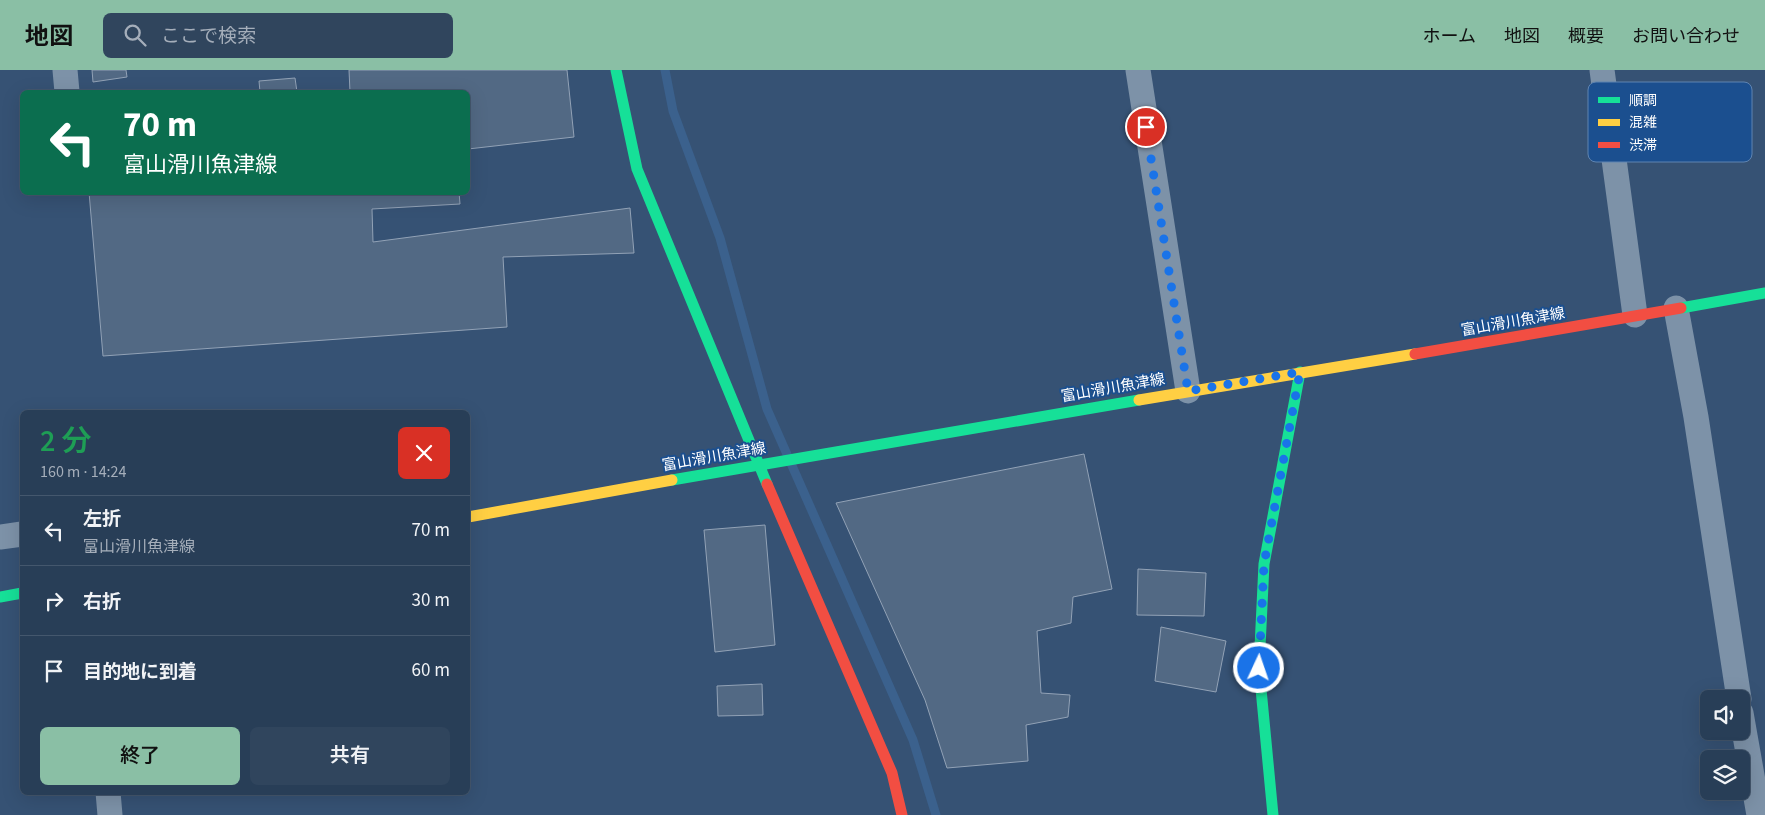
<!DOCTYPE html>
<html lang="ja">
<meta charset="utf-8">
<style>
body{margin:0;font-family:"Source Sans 3","Noto Sans JP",sans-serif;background:#30455d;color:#f1f3f6;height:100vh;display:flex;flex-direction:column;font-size:19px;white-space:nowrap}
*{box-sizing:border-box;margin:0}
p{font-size:16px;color:#a5aeba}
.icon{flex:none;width:28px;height:28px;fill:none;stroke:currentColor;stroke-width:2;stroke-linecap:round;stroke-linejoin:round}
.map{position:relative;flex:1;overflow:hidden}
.sheet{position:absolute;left:20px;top:340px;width:450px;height:385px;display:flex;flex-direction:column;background:#283e57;border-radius:8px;box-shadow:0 5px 20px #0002,0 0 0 1px #44576d}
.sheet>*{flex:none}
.guide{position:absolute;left:20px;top:20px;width:450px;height:105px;border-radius:8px;box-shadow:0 5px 20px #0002,0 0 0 1px #44576d;background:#0b6e4f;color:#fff;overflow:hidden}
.tools{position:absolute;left:1700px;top:620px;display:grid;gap:10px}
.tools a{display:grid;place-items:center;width:50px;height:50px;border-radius:8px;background:#283e57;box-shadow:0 5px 20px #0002,0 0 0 1px #44576d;font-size:25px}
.pin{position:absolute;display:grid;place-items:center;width:42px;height:42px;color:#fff;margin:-21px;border:2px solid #fff;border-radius:50%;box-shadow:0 1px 5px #0007}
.me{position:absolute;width:55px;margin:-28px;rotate:3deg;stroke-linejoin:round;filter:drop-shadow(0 0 4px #0008)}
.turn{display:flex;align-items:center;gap:18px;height:105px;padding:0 20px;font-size:22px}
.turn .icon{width:65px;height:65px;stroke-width:2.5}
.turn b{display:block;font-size:35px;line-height:42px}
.round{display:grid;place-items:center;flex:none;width:52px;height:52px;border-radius:8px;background:#30455d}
.overview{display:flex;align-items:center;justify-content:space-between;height:85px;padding:0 20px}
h1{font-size:30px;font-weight:600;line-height:38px;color:#1e9e55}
.action{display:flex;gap:10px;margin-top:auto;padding:10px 20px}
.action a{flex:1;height:58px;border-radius:8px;background:#8abfa5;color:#111;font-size:20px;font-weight:600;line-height:58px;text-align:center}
.action a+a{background:#30455d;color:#f1f3f6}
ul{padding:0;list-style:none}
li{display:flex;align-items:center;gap:15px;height:70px;padding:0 20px;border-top:1px solid #44576d}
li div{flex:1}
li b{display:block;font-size:19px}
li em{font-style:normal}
header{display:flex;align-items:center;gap:30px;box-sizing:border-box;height:70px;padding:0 25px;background:#8abfa5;color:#111}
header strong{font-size:24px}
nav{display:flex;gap:28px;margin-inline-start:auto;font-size:18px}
.search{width:350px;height:45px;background:#30455d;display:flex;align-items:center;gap:12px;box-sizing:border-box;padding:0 18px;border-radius:8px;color:#a5aeba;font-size:19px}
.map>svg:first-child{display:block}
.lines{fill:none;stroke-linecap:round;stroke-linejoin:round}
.stream{stroke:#3b618d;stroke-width:9}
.building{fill:#526984;stroke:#92a2b6}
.street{stroke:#7d92a8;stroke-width:25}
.fast{stroke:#16e098;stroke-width:11}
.slow{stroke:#ffcf43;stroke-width:11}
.jam{stroke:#f24e42;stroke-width:11}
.route{stroke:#1a73e8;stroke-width:9;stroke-dasharray:0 16.2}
.labels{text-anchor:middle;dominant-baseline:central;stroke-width:4;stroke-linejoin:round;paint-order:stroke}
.street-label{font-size:15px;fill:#fff;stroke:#1b4f8f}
.key{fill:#1b4f8f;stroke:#5f84b1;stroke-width:1}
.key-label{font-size:14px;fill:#fff}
</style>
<header>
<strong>地図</strong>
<div class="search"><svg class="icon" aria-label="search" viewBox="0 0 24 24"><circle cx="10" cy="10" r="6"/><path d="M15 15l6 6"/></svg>ここで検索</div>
<nav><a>ホーム</a><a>地図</a><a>概要</a><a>お問い合わせ</a></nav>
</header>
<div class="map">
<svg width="1765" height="745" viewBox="0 0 1765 745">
<rect width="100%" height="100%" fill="#365274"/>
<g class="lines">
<path class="stream" d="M665,0L673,41L720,168L767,339L913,670L936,745"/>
</g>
<path class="building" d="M92,0H126L127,7L93,12Z
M349,0H567L574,67L468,79V22H350Z
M295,8L297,22H260L259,11Z
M89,122H459L460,134L372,139L373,172L630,138L634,183L503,187L507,257L103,286Z
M1084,384L1112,519L1073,527L1071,553L1037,561L1041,623L1070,625L1068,647L1026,655L1028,691L947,698L925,630L836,433Z
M765,455L775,575L715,582L704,460Z
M1138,499L1206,503L1204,546L1137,545Z
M1161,557L1226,571L1216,622L1155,611Z
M762,614L763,645L718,646L717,616Z"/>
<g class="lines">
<path class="street" d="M65,0L67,22
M1138,0L1188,321
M1602,0L1635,245
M1676,238L1696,347L1739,629
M0,467L22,464
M1741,643L1759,745
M108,722L110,745"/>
<path class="fast" d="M616,0L637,99L767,414
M1681,238L1765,223
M672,410L1139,330
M0,527L22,523
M1273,745L1259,598L1264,494L1300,302"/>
<path class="slow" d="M1139,330L1415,284
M468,447L672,410"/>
<path class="jam" d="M1415,284L1681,238
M767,414L892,703L902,745"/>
</g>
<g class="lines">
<path class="route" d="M1146,57L1188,321L1300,302L1264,494L1259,598"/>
</g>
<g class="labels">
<g class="street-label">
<text transform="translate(1513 252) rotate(-10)">富山滑川魚津線</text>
<text transform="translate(1113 318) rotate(-10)">富山滑川魚津線</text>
<text transform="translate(714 387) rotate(-10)">富山滑川魚津線</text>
</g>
</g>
<rect x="1588" y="12" width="164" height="80" rx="8" class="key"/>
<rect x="1598" y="27" width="22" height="6" fill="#16e098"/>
<rect x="1598" y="49" width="22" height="7" fill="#ffcf43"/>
<rect x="1598" y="72" width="22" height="6" fill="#f24e42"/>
<g class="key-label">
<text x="1629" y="35">順調</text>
<text x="1629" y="57">混雑</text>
<text x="1629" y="80">渋滞</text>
</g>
</svg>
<div class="tools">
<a><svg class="icon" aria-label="sound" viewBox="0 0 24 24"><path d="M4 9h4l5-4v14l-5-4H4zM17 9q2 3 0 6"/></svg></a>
<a><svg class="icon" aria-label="layers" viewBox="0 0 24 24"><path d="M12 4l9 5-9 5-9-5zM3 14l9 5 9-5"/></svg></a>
</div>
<div class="pin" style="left:1146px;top:57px;background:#d93025"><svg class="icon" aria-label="arrive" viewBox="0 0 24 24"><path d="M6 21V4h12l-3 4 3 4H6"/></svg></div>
<svg class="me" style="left:1259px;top:598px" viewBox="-20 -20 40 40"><circle r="17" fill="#1a73e8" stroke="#fff" stroke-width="3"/><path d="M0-11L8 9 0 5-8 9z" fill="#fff"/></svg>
<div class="guide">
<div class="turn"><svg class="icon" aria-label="left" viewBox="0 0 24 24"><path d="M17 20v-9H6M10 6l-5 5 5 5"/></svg><div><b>70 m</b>富山滑川魚津線</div></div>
</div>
<section class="sheet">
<div class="overview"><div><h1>2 分</h1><p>160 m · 14:24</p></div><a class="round" style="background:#d93025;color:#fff"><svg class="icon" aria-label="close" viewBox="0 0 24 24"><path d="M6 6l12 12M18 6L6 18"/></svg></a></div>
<ul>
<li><svg class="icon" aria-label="left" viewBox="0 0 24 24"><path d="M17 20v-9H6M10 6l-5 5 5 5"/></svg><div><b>左折</b><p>富山滑川魚津線</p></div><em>70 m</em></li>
<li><svg class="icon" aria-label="right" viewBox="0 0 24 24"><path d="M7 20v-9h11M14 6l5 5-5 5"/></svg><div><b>右折</b></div><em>30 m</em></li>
<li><svg class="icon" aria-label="arrive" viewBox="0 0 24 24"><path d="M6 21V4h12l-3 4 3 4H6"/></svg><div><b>目的地に到着</b></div><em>60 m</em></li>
</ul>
<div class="action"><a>終了</a><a>共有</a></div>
</section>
</div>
